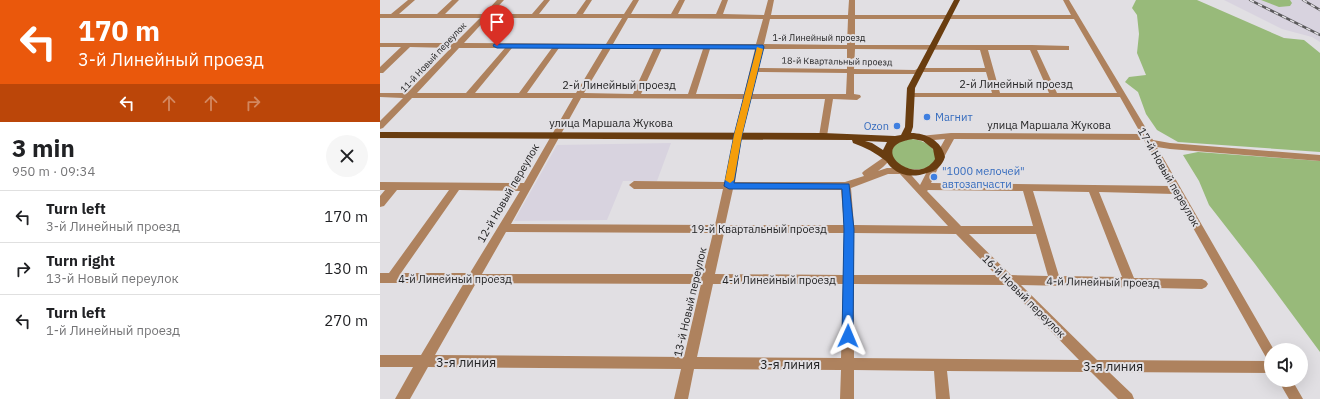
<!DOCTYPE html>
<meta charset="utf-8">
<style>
body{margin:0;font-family:"IBM Plex Sans",sans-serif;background:#f6f6f6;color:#202124;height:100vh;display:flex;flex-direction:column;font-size:15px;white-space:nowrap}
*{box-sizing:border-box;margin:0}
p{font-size:13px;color:#757577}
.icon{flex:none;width:22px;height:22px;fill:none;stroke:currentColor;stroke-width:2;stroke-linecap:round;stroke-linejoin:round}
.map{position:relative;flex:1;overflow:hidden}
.sheet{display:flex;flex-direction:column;background:#fff;width:380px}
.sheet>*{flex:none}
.hud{background:#ea580c;color:#fff;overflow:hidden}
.tools{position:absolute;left:884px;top:343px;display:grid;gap:8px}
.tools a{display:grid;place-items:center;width:44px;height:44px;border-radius:50%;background:#fff;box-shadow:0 4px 16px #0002;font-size:20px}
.pin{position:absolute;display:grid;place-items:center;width:34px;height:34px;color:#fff;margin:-41px -17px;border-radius:50% 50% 50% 0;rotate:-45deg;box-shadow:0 0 4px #0007}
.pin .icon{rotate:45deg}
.me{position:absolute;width:44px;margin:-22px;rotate:1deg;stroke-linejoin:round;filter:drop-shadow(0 0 3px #0008)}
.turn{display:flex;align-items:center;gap:14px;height:84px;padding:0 12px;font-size:18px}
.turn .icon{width:52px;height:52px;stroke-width:2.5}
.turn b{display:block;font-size:28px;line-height:34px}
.lanes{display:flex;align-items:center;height:38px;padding:0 12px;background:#0003;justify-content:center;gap:20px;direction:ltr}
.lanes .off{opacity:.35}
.round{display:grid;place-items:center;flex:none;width:42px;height:42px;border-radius:21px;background:#f6f6f6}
.headline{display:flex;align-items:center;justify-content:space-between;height:68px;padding:0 12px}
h1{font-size:24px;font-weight:700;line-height:30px}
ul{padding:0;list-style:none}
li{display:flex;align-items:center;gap:12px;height:52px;padding:0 12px;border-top:1px solid #e0e0e0}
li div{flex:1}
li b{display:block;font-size:15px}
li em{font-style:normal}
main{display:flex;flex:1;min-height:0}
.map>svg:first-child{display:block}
.built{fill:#d8d3df}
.green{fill:#98ba7a}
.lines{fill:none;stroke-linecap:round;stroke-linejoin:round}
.minor{fill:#ae825e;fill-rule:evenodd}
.major{fill:#693d10;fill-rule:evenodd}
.rail-casing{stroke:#5a595b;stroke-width:2.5}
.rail{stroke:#e1dfe3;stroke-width:1.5;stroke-dasharray:4.5;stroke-linecap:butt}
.route{fill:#1a73e8;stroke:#114b97}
.slow{fill:#f59e0b}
.shop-dot{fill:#3f7fe0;stroke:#e1dfe3;stroke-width:1.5}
.labels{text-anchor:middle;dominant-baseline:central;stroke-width:4;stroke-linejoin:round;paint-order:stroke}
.far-street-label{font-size:9px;fill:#242425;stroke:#e1dfe3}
.street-label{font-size:11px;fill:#242425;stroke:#e1dfe3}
.shop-label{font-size:11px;fill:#366cbe;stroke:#e1dfe3;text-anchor:start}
.near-street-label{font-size:13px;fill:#242425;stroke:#e1dfe3}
</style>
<main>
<section class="sheet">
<div class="hud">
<div class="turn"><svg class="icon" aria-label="left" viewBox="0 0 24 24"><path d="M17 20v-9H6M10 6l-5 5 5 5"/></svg><div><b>170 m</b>3-й Линейный проезд</div></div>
<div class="lanes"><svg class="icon" aria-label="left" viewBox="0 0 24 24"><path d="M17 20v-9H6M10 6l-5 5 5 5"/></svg><svg class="icon off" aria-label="ahead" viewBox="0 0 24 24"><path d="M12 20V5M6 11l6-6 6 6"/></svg><svg class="icon off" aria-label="ahead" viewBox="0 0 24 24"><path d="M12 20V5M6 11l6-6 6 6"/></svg><svg class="icon off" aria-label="right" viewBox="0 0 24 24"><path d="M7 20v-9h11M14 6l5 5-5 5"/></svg></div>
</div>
<div class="headline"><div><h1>3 min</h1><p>950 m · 09:34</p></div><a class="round"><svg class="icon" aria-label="close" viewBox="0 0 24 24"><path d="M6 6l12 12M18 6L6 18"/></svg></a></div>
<ul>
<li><svg class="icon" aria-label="left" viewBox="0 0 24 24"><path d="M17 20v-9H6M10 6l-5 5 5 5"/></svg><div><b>Turn left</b><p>3-й Линейный проезд</p></div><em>170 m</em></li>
<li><svg class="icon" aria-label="right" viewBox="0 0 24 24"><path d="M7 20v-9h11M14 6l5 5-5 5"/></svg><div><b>Turn right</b><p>13-й Новый переулок</p></div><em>130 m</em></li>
<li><svg class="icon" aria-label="left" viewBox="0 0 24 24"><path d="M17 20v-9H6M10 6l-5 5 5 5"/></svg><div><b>Turn left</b><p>1-й Линейный проезд</p></div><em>270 m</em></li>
</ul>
</section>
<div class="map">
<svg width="940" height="399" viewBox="0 0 940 399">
<rect width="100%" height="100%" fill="#e1dfe3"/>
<path class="built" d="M844,0H940V42L932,37L902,29Z
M291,143L277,181H243L227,220L134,221L177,145Z"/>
<path class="green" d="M756,0H817L904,38L924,40L940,53V152L798,142L777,130L766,114L758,92L745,82L749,77L766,75L757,53L759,34L757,15L752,8Z
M881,0H910L912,3L910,6L899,7Z
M531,139C564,142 563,173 531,169C528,168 525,168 522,167C518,164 514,159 511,155C514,141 518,142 531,139Z
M818,152L940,161V352L875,264L829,205L819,181L803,155Z"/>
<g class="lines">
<path class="minor" d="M28,0H35L19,14H57L72,0H79L65,14H104L117,0H124L111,14H152L164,0H170L159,14H196L206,0H212L203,14H244L253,0H259L251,14H291L299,0H305L298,14H336L342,0H348L343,14L384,15L388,0H394L391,15H468L469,0H475V15H691L683,0H689L773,140L790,143L940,155V161L790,149L777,147L894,350H891V373L729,372L752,394L754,399H738L711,372L567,371L570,399H556L554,371L474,370V399H460L461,370L314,369L308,399H294L301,369L48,367L30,399H15L33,367H0V355H41L84,283H0V273H9L69,190H17L4,206L0,207V196L5,190H0V182L144,183L193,98H32L3,128L0,129V121L23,98L0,97V93H27L71,48L30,47L3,73H0V67L21,47H0V43H75L100,18H0V14H11ZM107,18H242L226,44L84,43ZM248,18L383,19L376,44H233ZM390,19H468L467,45L384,44ZM475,19H694L737,93H677L657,50H689V46L652,45H475ZM79,48H125L86,93H37ZM132,48H172L139,93H95ZM179,48H223L196,93H147ZM231,48H274L253,94L204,93ZM282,48L323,49L308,94H261ZM330,49H375L364,94H316ZM383,49H467V69L378,68ZM475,49L600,50L605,68H539L535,70L474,69ZM608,50H650L669,93H620ZM377,72L467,73L466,94H372ZM542,72H606L612,93H528V97H740L761,134L571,133L540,136L539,138L543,141L565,139L555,157L557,159H563L574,139L764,140L790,186L551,183L559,166L554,163L551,164L540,185L525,168H507L498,171L503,167L512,158L507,155L484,171L482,173L484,176L465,182H355L362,135L371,99H445L439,136L443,139L447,136L453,99L477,100L481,97L480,95L474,94V74H538ZM201,98L363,99L354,135L345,182L254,181L249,185L254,189H343L335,225L131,224ZM508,174H520L568,226L474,225L471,188ZM353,189L461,190L464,225H345ZM79,190L140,191L90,273H21ZM548,190L643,191L653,226H581L547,191ZM653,191L709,192L742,277L679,276ZM719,192L794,194L888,361L717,360L641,285L822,289L826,287L828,284L826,281L822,279L754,278ZM126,232L333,233L323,274H102ZM344,233H464L463,275L335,274ZM474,233L576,234L616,275H474ZM589,234H656L668,276L631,275ZM96,283L321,284L304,357L55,355ZM333,284H463L461,358L317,357ZM474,284L626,285L699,360L474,358Z
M898,380H912L923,399H909Z"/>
<path class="major" d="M574,0H580L535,88L533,127L531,133C546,133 562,141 565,157C562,166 556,171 547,173C535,177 522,177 512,168C509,166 508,163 506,161C496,153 485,147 473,143L472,140L0,138V132L443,133L515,136L521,135L525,127L527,88ZM533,139L543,141L553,149L555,159C537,189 483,146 533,139ZM485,141L507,142L503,150L492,143Z"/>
<g class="rail-casing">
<path id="rail" d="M870,0L940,35
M923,0L940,10"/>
</g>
<use href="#rail" class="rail"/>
</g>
<path class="route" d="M114,44L383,45L384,47L362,135L354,183L469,184L474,229L473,336L472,340L468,341L464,340L462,336L464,229L462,189H349L344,186L354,135L376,49L117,48L113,46Z"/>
<path class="slow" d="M377,47L383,49L362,135L354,180L350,183L345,180L354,135Z"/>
<g class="shop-dot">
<circle cx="547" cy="117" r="4"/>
<circle cx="517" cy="126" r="4"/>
<circle cx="554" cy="177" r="4"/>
</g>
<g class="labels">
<g class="far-street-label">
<text x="439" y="37">1-й Линейный проезд</text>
<text transform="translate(53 57) rotate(-47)">11-й Новый переулок</text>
<text transform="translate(457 61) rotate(1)">18-й Квартальный проезд</text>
</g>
<g class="street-label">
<text x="636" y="84">2-й Линейный проезд</text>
<text x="239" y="85">2-й Линейный проезд</text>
<text x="231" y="123">улица Маршала Жукова</text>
<text x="669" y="125">улица Маршала Жукова</text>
<text transform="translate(789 177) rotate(60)">17-й Новый переулок</text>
<text transform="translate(128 193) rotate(-60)">12-й Новый переулок</text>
<text x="379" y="229">19-й Квартальный проезд</text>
<text x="75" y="279">4-й Линейный проезд</text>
<text x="399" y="280">4-й Линейный проезд</text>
<text transform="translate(723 282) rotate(1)">4-й Линейный проезд</text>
<text transform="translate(644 296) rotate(45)">16-й Новый переулок</text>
<text transform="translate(310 302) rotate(-77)">13-й Новый переулок</text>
</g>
<g class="shop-label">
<text x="555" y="117">Магнит</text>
<text x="509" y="126" text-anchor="end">Ozon</text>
<text x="562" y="171">"1000 мелочей"<tspan x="562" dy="13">автозапчасти</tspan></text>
</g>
<g class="near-street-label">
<text x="86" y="362">3-я линия</text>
<text x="410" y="364">3-я линия</text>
<text x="733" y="366">3-я линия</text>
</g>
</g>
</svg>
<div class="tools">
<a><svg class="icon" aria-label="sound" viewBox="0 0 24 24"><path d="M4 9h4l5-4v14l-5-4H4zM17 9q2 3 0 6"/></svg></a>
</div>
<div class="pin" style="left:117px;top:46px;background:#d93025"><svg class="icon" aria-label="arrive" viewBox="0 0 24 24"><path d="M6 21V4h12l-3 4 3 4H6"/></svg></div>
<svg class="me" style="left:468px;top:336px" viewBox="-20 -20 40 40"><path d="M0-17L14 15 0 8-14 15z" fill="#1a73e8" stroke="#fff" stroke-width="4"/></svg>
</div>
</main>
